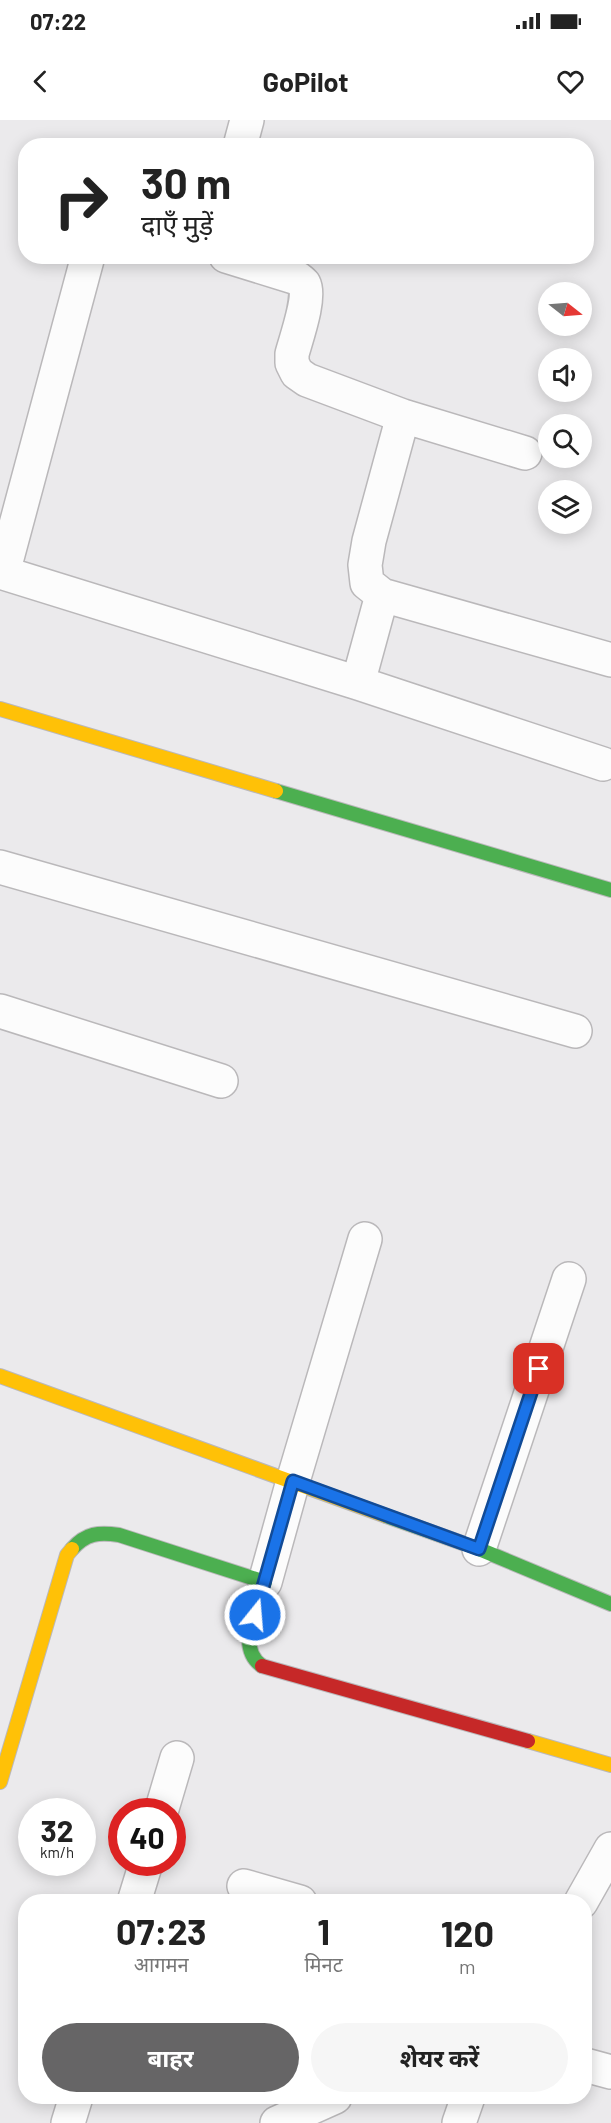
<!DOCTYPE html>
<html lang="hi">
<meta charset="utf-8">
<style>
body{margin:0;font-family:Barlow,"Noto Sans Devanagari",sans-serif;background:#f6f6f6;color:#222;height:100vh;display:flex;flex-direction:column;font-size:22px;white-space:nowrap}
*{box-sizing:border-box;margin:0}
p{font-size:20px;color:#767676}
.icon{flex:none;width:33px;height:33px;fill:none;stroke:currentColor;stroke-width:2;stroke-linecap:round;stroke-linejoin:round}
.map{position:relative;flex:1;overflow:hidden}
.side{position:absolute;left:18px;top:1774px;width:574px;height:210px;display:flex;flex-direction:column;background:#fff;border-radius:24px;box-shadow:0 3px 15px #0003}
.side>*{flex:none}
.banner{position:absolute;left:18px;top:18px;width:576px;height:126px;border-radius:24px;box-shadow:0 3px 15px #0003;background:#fff;color:#222;overflow:hidden}
.needle{width:39px;rotate:107deg}
.buttons{position:absolute;left:538px;top:162px;display:grid;gap:12px}
.buttons a{display:grid;place-items:center;width:54px;height:54px;border-radius:50%;background:#fff;box-shadow:0 3px 15px #0003;font-size:30px}
.speed{position:absolute;left:18px;top:1678px;display:flex;gap:12px;font-size:30px;font-weight:700;text-align:center}
.speed>*{display:grid;place-content:center;width:78px;height:78px;border-radius:50%;background:#fff;box-shadow:0 3px 15px #0003;line-height:1}
.speed small{font-size:15px;font-weight:400}
.speed .limit{border:9px solid #d22;background:#fff;color:#111}
.pin{position:absolute;display:grid;place-items:center;width:51px;height:51px;color:#fff;margin:-26px;border-radius:12px;box-shadow:0 3px 9px #0006}
.me{position:absolute;width:66px;margin:-33px;rotate:17deg;stroke-linejoin:round;filter:drop-shadow(0 0 4px #0008)}
.turn{display:flex;align-items:center;gap:21px;height:126px;padding:0 24px;font-size:27px}
.turn .icon{width:78px;height:78px;stroke-width:2.5}
.turn b{display:block;font-size:42px;line-height:51px}
.eta{display:flex;justify-content:space-evenly;align-items:center;height:102px;text-align:center}
.eta b{font-size:36px;font-weight:700;line-height:42px}
.cta{display:flex;gap:12px;margin-top:auto;padding:12px 24px}
.cta a{flex:1;height:69px;border-radius:36px;background:#666566;color:#fff;font-size:24px;font-weight:700;line-height:69px;text-align:center}
.cta a+a{background:#f6f6f6;color:#222}
.status{display:flex;justify-content:space-between;align-items:center;height:42px;padding:0 30px;background:#fff;direction:ltr}
.status svg{height:16px;fill:currentColor}
header{display:flex;justify-content:space-between;align-items:center;height:78px;padding:0 24px;background:#fff;font-size:27px;font-weight:700}
.map>svg:first-child{display:block}
.lines{fill:none;stroke-linecap:round;stroke-linejoin:round}
.street-casing{stroke:#bab8ba;stroke-width:36}
.fast-casing{stroke:#bab8ba;stroke-width:16}
.slow-casing{stroke:#bab8ba;stroke-width:16}
.jam-casing{stroke:#bab8ba;stroke-width:16}
.street{stroke:#fcfcfc;stroke-width:33}
.fast{stroke:#4caf50;stroke-width:14}
.slow{stroke:#ffc107;stroke-width:14}
.jam{stroke:#c62828;stroke-width:14}
.route-casing{stroke:#114b97;stroke-width:15}
.route{stroke:#1a73e8;stroke-width:10}
</style>
<div class="status"><b>07:22</b><svg viewBox="0 0 49 12"><path d="M0 12V9h3v3zM5 12V6h3v6zM10 12V3h3v9zM15 12V0h3v12zM26 1h20v11H26zM47 4h2v5h-2z"/></svg></div>
<header><svg class="icon" aria-label="back" viewBox="0 0 24 24"><path d="M15 5l-7 7 7 7"/></svg>GoPilot<svg class="icon" aria-label="heart" viewBox="0 0 24 24"><path d="M12 20l-8-8c-3-5 5-10 8-4 3-6 11-1 8 4z"/></svg></header>
<div class="map">
<svg width="611" height="2003" viewBox="0 0 611 2003">
<rect width="100%" height="100%" fill="#ebeaec"/>
<g class="lines">
<g class="street-casing">
<path id="street" d="M240,26L247,0
M226,136L297,158C298,158 303,163 304,164C311,177 296,219 292,234V243L297,253L307,260L403,296L525,333
M403,296L369,421L365,445L367,463L382,475L611,540
M0,452L358,563L603,644
M3,453L88,136
M358,563L382,475
M0,747L575,911
M0,891L221,961
M479,1429L569,1159
M265,1462L293,1361L365,1119
M161,1692L177,1638
M244,1766L300,1782
M134,1782L146,1743
M581,1782L611,1729
M585,1945L611,1952
M68,2003L76,1977
M277,2003L335,1977
M459,2003L468,1977"/>
</g>
<g class="fast-casing">
<path id="fast" d="M276,671L611,770
M386,1396L479,1429L611,1484
M72,1429C86,1413 99,1412 119,1415L265,1462C257,1485 235,1527 262,1546"/>
</g>
<g class="slow-casing">
<path id="slow" d="M0,589L276,671
M0,1256L386,1396
M528,1621L611,1645
M0,1662L67,1435L72,1429"/>
</g>
<g class="jam-casing">
<path id="jam" d="M262,1546L528,1621"/>
</g>
<use href="#street" class="street"/>
<use href="#fast" class="fast"/>
<use href="#slow" class="slow"/>
<use href="#jam" class="jam"/>
</g>
<g class="lines">
<g class="route-casing">
<path id="route" d="M255,1495L293,1361L479,1429L539,1249"/>
</g>
<use href="#route" class="route"/>
</g>
</svg>
<div class="buttons">
<a><svg class="needle" viewBox="-14 -14 28 28"><path d="M0-13l5 13h-10z" fill="#e53935"/><path d="M0 13l5-13h-10z" fill="#767676"/></svg></a>
<a><svg class="icon" aria-label="sound" viewBox="0 0 24 24"><path d="M4 9h4l5-4v14l-5-4H4zM17 9q2 3 0 6"/></svg></a>
<a><svg class="icon" aria-label="search" viewBox="0 0 24 24"><circle cx="10" cy="10" r="6"/><path d="M15 15l6 6"/></svg></a>
<a><svg class="icon" aria-label="layers" viewBox="0 0 24 24"><path d="M12 4l9 5-9 5-9-5zM3 14l9 5 9-5"/></svg></a>
</div>
<div class="speed"><div>32<small>km/h</small></div><div class="limit">40</div></div>
<div class="pin" style="left:539px;top:1249px;background:#d93025"><svg class="icon" aria-label="arrive" viewBox="0 0 24 24"><path d="M6 21V4h12l-3 4 3 4H6"/></svg></div>
<svg class="me" style="left:255px;top:1495px" viewBox="-20 -20 40 40"><circle r="17" fill="#1a73e8" stroke="#fff" stroke-width="3"/><path d="M0-11L8 9 0 5-8 9z" fill="#fff"/></svg>
<div class="banner">
<div class="turn"><svg class="icon" aria-label="right" viewBox="0 0 24 24"><path d="M7 20v-9h11M14 6l5 5-5 5"/></svg><div><b>30 m</b>दाएँ मुड़ें</div></div>
</div>
<section class="side">
<div class="eta">
<div><b>07:23</b><p>आगमन</p></div>
<div><b>1</b><p>मिनट</p></div>
<div><b>120</b><p>m</p></div>
</div>
<div class="cta"><a>बाहर</a><a>शेयर करें</a></div>
</section>
</div>
